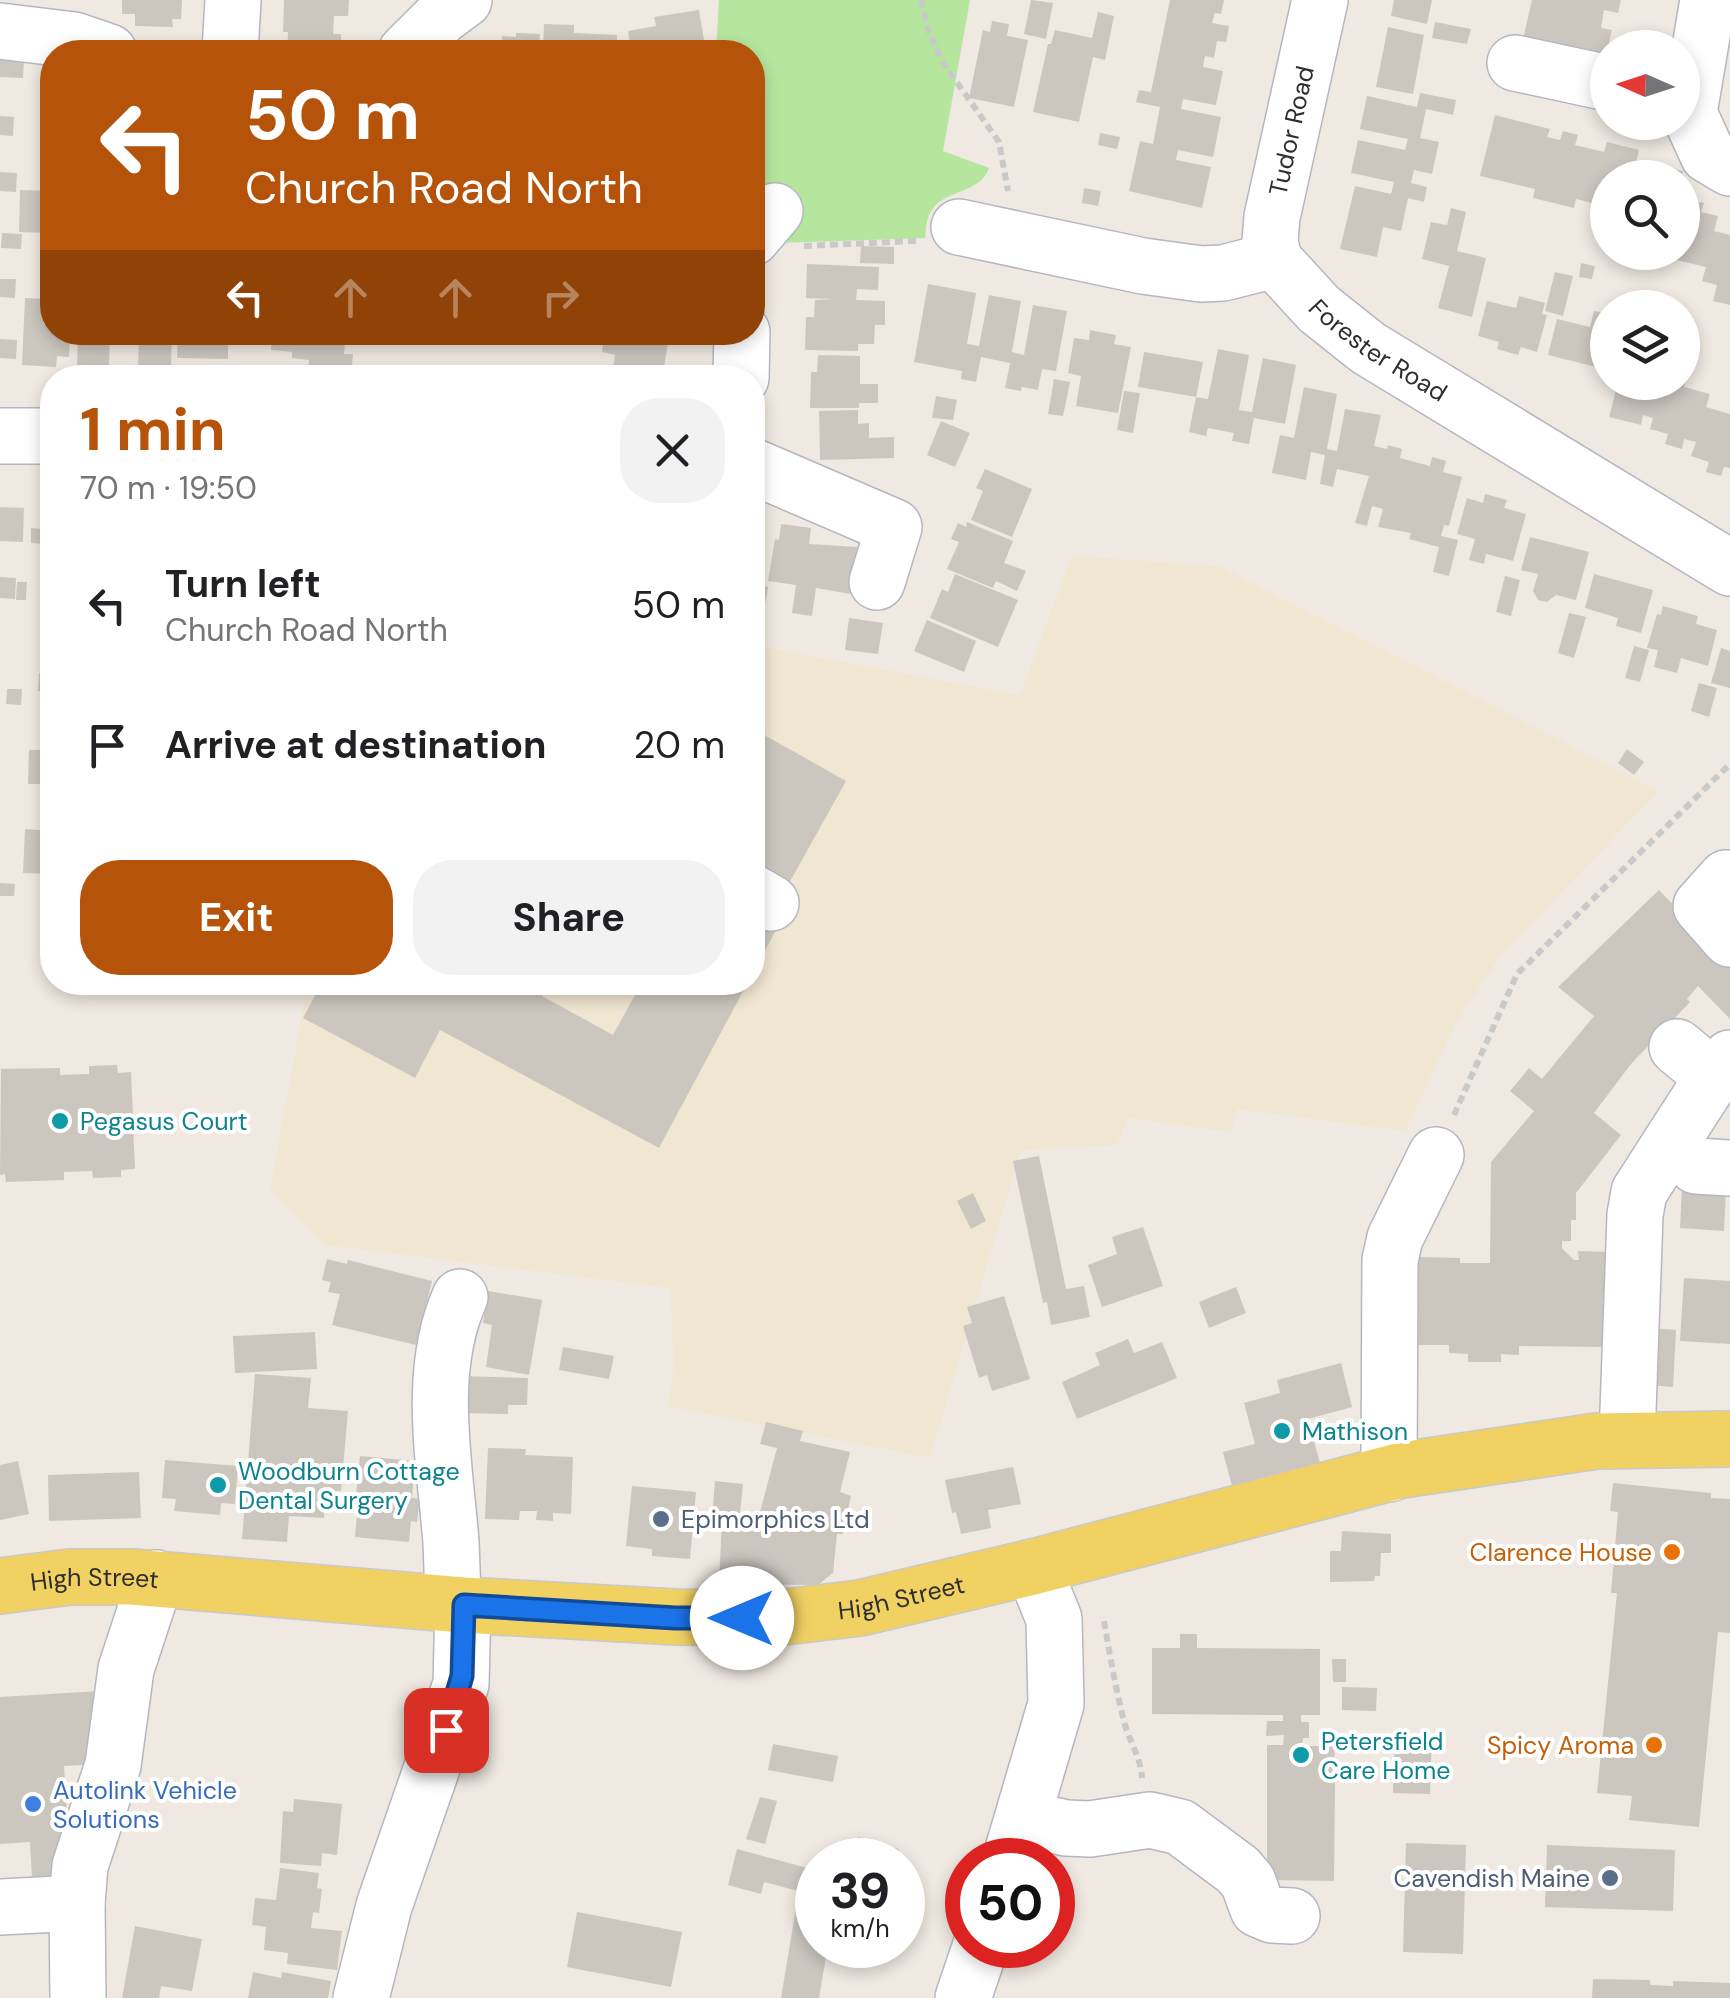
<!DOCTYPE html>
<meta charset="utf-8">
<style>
body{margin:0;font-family:"DM Sans",sans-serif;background:#f2f2f2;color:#202124;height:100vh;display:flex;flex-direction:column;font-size:38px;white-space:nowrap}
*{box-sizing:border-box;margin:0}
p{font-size:32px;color:#757577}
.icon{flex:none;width:55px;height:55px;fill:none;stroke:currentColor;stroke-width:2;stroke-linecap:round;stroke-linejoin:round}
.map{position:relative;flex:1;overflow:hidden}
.panel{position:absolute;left:40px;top:365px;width:725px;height:630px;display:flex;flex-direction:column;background:#fff;border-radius:40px;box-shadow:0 5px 15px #0003}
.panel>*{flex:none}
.hud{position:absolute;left:40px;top:40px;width:725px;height:305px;border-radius:40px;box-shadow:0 5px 15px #0003;background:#b45309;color:#fff;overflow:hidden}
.needle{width:65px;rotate:273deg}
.tools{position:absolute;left:1590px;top:30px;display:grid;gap:20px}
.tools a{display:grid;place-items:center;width:110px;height:110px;border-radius:50%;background:#fff;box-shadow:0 5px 15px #0003;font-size:50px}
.speed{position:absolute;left:795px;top:1838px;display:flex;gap:20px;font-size:50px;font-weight:700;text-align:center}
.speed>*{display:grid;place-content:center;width:130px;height:130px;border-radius:50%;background:#fff;box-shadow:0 5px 15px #0003;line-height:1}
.speed small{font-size:25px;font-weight:400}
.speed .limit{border:15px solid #d22;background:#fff;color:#111}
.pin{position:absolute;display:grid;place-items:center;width:85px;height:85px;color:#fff;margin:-42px;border-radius:20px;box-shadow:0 5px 15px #0006}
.me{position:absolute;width:110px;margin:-55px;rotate:270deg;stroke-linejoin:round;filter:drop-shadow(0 0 8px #0008)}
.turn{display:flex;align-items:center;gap:35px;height:210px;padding:0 40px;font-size:45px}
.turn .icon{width:130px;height:130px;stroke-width:2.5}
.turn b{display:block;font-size:70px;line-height:85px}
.lanes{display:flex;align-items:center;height:95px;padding:0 40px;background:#0003;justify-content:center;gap:50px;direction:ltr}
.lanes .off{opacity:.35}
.round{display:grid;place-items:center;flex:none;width:105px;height:105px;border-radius:40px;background:#f2f2f2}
.head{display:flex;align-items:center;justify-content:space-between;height:170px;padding:0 40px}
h1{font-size:60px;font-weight:700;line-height:75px;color:#b45309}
.button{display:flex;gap:20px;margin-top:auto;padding:20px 40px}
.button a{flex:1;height:115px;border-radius:40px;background:#b45309;color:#fff;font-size:40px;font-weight:700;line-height:115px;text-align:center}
.button a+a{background:#f2f2f2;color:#202124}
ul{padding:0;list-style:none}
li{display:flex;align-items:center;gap:30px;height:140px;padding:0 40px}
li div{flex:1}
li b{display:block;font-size:38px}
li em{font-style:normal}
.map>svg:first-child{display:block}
.education{fill:#f0e6d1}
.green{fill:#b6e59e}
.building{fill:#cbc7bf}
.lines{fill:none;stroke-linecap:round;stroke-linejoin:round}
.minor-casing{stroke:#b4b7c1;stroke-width:58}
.major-casing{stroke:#c9c9c9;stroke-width:58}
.path{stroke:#c9c9c9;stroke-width:6;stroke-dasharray:8 5;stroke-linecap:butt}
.minor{stroke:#fff;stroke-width:55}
.major{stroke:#f2d163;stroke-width:55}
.route-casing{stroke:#114b97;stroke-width:25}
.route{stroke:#1a73e8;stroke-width:18}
.culture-dot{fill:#0f9aa8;stroke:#fff;stroke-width:4}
.service-dot{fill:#5c6f8a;stroke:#fff;stroke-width:4}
.food-dot{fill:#e8710a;stroke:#fff;stroke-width:4}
.shop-dot{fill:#3f7fe0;stroke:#fff;stroke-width:4}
.labels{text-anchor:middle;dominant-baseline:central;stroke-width:8;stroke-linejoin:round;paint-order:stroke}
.street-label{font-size:25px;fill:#2e2e2e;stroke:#fff}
.culture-label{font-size:25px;fill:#0d838f;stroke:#fff;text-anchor:start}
.service-label{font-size:25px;fill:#4e5e75;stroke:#fff;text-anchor:start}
.food-label{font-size:25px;fill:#c56008;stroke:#fff;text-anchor:end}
.shop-label{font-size:25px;fill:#366cbe;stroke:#fff;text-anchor:start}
</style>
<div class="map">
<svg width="1730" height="1998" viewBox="0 0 1730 1998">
<rect width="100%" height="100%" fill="#efe9e1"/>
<path class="education" d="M1072,556L1219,566L1659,791L1498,959L1455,1025L1405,1131L1237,1109L1231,1132L1128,1118L1117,1145L1021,1150L930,1458L668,1406L674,1365L670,1288L326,1245L270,1190L308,983L752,982L753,645L1020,695Z"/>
<path class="green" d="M719,0H970L943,151L989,168C980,195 943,188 930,213C926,220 926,230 925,238L780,243L753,209L752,52H716Z"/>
<path class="building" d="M122,0H182L181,19H172L173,27L135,26V14H122Z
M284,0H349L348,16H334L333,34H341V52H287L288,32H283Z
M1031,0L1053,3L1046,39L1024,34Z
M1170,0H1224L1221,14L1215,13L1212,23L1229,26L1226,42L1217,41L1214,58L1205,56L1203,67L1223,71L1216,105L1183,99L1181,109L1221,117L1213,157L1178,150L1176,160L1211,167L1202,208L1129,191L1140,141L1153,144L1160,107L1136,102L1139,90L1151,92Z
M1394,0H1432L1427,24L1391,16Z
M1532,0H1621L1618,13L1604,10L1601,28L1612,30L1603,67L1521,48Z
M699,10L706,52H631L628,31L656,26L654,17Z
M1098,12L1114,16L1105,60L1093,57L1079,122L1033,112L1048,44H1051L1055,30L1092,38Z
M992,21L1009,24L1007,36L1028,40L1014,107L969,98L983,30L990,32Z
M1435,22L1471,29L1467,44L1432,38Z
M544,24L574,25V33L617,35L616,52H543Z
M1388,27L1424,35L1413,94L1376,87Z
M516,33L540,34L539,51L502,52V36L516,37Z
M446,47L483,48V52H446Z
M0,60L24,61L23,78L0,77Z
M1420,93L1456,100L1453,115L1426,109L1420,138L1439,142L1432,174L1414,170L1411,183L1427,187L1424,202L1408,198L1401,231L1383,227L1377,257L1340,249L1355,186L1391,194L1394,182L1351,173L1358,140L1405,150L1408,139L1360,129L1367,96L1417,107Z
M1495,115L1550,129L1547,137L1560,140L1563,131L1578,135L1575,145L1604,152L1607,142L1639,150L1636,163L1683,171L1681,178H1608V230L1599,228L1605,206L1576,199L1574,208L1533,198L1535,189L1480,176Z
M0,116L14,117L13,136L0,135Z
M43,125H52V174H41Z
M1100,133L1120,137L1117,149L1098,145Z
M0,172L17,173L16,192L0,191Z
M1084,188L1101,191L1098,206L1082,203Z
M20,190L51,191L49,233L19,232Z
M1689,200L1704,203L1701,212L1718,216L1714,231L1730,235V305L1713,301L1717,285L1702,281L1706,267L1672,259L1674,252H1682V206L1687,207Z
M1451,208L1466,212L1457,251L1486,258L1472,317L1438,308L1449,266L1422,259L1431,222L1447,225Z
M2,233L22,234L21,249L1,248Z
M861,246L894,247V264L860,263Z
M1581,263L1595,266L1592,279L1579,277Z
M807,264L879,267L878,290L857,289L856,300L885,301V325H875L874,344H858V351L805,350L806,317H814L815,300L832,299L806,298Z
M1555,272L1573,276L1563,316L1545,311Z
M0,279H16L15,298L0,297Z
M928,284L976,293L967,344L979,346L989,295L1021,301L1012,352L1024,355L1033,305L1067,311L1056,371L1042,369L1038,390L1022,387L1021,391L1005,388L1010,363L981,357L976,382L961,379L962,371L914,362Z
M1519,296L1545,303L1542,314L1547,315L1537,352L1521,347L1518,355L1497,349L1499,342L1478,336L1487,301L1516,308Z
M25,298L45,299V314H52V332H70L69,357L57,356L56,367L22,365Z
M1594,311L1608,314V370L1548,355L1557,319L1590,327Z
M1090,330L1116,335L1114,344L1131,347L1118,413L1076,406L1081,376L1068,373L1074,338L1089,340Z
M78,332H110L109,368L77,366Z
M139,332H172L171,369L138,368Z
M178,332H228V359L177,358Z
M272,332H346L344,354H353L351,376L308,374L309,360L292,358V352L271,350Z
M510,332H562L560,343Z
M622,332H670L662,378H611L615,355L602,352L604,336L620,339Z
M0,339L17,340L16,359L0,358Z
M1218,349L1249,355L1239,410L1252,412L1263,358L1296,365L1285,424L1254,418L1249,444L1232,441L1234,433L1208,428L1206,436L1189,432L1196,397L1208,399Z
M1144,352L1203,362L1196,397L1138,387Z
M818,355L860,356V384H878V403H859V408H810L811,372H817Z
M1682,369L1689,370L1684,387L1710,394L1706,407L1730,414V468L1724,467L1721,476L1706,472L1709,462L1691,456L1696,442L1684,439L1682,449L1665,444L1668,434L1650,429L1653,418L1643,415L1641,425L1609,417L1618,382H1682Z
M1054,379L1070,382L1063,416L1048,414Z
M1304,387L1337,394L1327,449L1337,451L1345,409L1381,415L1374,446L1387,449L1388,445L1402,449L1400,458L1430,466L1432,457L1446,461L1443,472L1462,477L1449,526L1444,525L1441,536L1458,540L1449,576L1433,572L1439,547L1409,539L1411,533L1378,527L1383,509L1372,506L1367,526L1355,523L1369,476L1337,469L1333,487L1320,484L1325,455L1311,452L1306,480L1272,473L1280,435L1294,438Z
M1124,391L1140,393L1133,433L1117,430Z
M936,396L957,400L953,420L932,418Z
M858,410V424L869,423V438L894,437V458L820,460L819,411Z
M941,421L970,433L955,467L927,455Z
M985,469L1032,489L1012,537L971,520L983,491L976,488Z
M1485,494L1507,500L1504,508L1526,514L1513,561L1486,554L1484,564L1469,560L1475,539L1457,534L1467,498L1483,503Z
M0,507L24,508L23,542L0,541Z
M967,522L1013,541L1004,563L1026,571L1017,591L996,581L993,588L947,569L959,542L951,539L958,523L966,527Z
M781,524L811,528L809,544L857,547L850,594L816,588L812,616L792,613L796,585L768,581L775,539L779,540Z
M31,528L45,529V544L31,543Z
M1530,537L1589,552L1576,600L1556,595L1547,602L1538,600L1533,591L1538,574L1521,570Z
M955,574L1018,600L998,647L930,618L942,589L948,592Z
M1594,574L1653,590L1641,633L1616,626L1618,618L1585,608Z
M1505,576L1520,580L1511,616L1496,612Z
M0,577L16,578L15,599L0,598Z
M17,582H27L26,600H16Z
M752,584L768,587L762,622L752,621Z
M1663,606L1698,616L1696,624L1717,630L1708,666L1681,658L1677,673L1654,667L1658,650L1647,648L1657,614L1661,615Z
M1569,613L1586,617L1574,658L1558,653Z
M849,618L883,623L878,654L845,650Z
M927,620L976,641L964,672L914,651Z
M1634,646L1649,650L1640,682L1625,678Z
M1721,648L1730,651V688L1711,683Z
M39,673H52V692L38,691Z
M1699,683L1717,688L1709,717L1691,711Z
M7,689H22L21,705L6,704Z
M752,728L846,781L788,885L752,864Z
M1627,749L1644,762L1634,775L1618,763Z
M29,750H52V784H28Z
M25,829L52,831V874L23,873Z
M0,883L15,884L14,896H0Z
M1659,890L1730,964V1019L1698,986L1687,999L1690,1002L1631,1064L1594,1113L1621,1135L1576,1193V1220H1571V1241H1562V1248L1574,1260H1579L1578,1251L1610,1252L1618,1342H1602V1347L1519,1346V1355L1501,1354V1362H1468V1354L1449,1353V1345H1408V1296H1418V1257L1460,1258V1263H1490L1491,1162L1534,1111L1510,1091L1529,1068L1542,1079L1594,1016L1558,987Z
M752,917L776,930L752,975Z
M322,982H549L542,996L613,1035L642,982H748L659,1148L440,1030L415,1078L303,1018Z
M117,1065L118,1073L131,1072L133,1116L120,1117V1125H133L135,1169L121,1170V1177L93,1178L92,1171L64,1172V1180L6,1182L5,1174L0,1175L1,1069L60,1068V1075L89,1074V1066Z
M1039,1156L1066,1289L1084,1286L1090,1317L1051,1325L1047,1302L1043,1303L1013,1161Z
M1682,1188L1726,1190L1724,1231L1680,1228Z
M973,1193L986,1221L971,1229L957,1201Z
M1143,1227L1163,1286L1102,1307L1088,1265L1117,1254L1112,1237Z
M327,1259L347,1264L348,1260L432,1281L416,1345L332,1325L340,1294L328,1292L331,1282L322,1280Z
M1684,1278L1730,1281V1344L1680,1341Z
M1236,1287L1246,1313L1209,1328L1199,1302Z
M488,1291L542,1300L529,1375L486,1367L492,1325L483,1323Z
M1004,1296L1030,1379L992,1391L987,1375L979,1378L963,1326L972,1323L967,1307Z
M1652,1328L1676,1330L1673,1387L1648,1385Z
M315,1332L317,1369L235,1373L233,1336Z
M1128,1339L1134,1353L1162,1342L1177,1378L1077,1419L1062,1382L1100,1365L1095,1353Z
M563,1347L614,1356L609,1379L559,1370Z
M1341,1363L1352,1407L1308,1419L1320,1463L1232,1486L1223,1452L1255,1444L1244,1403L1280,1393L1277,1380Z
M255,1374L311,1378L308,1408L348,1411L341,1491L326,1490L324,1518L289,1516L287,1542L242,1539Z
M460,1376L528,1378L527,1405H508V1414L459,1413Z
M766,1422L803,1431L800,1441L850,1452L840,1492L851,1496L843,1534H837L833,1573L818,1585L719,1584L722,1519H712L715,1481L743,1484L740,1514L759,1516L777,1448L760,1444Z
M488,1448L526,1449L525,1455L573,1457L571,1514L553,1513V1521L536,1520L537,1511H520L519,1520L485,1519Z
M360,1456L415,1461L412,1498L420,1499L417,1522L411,1521L409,1542L355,1537L357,1513H348L350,1494H356Z
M165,1460L238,1466L235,1504L221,1503L220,1515L174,1511L176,1499L162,1498Z
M18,1461L29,1514L0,1520V1465Z
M1013,1467L1021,1504L988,1510L991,1528L961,1534L956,1512L952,1513L945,1480Z
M139,1472L141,1518L49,1521L48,1475Z
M1613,1483L1711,1493V1498L1730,1499V1633L1718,1632L1699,1827L1629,1820L1632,1796L1597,1793L1617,1593H1611L1618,1512L1610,1511Z
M632,1486L696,1492L690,1559L652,1556V1549L626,1546Z
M1342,1531L1391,1534V1553H1381L1380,1576H1375L1374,1581L1330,1582V1551H1341Z
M1180,1634H1197V1648L1320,1649V1715H1301V1722H1309V1738H1303L1302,1746H1334L1335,1763L1348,1764V1782L1335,1781L1334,1881L1267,1880V1745H1283L1284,1735L1266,1736L1267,1721H1283V1715L1152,1714V1648H1180Z
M1332,1659H1346V1682H1333Z
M1342,1687L1377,1688L1376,1711L1342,1710Z
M100,1691L105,1764L64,1766L71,1876L32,1878L30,1842L0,1844V1697Z
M1395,1734L1432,1735L1430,1794L1393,1793Z
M773,1744L838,1756L833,1782L768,1770Z
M760,1797L777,1801L765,1844L746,1839Z
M294,1799L342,1804L337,1855L322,1853L321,1866L280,1863L283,1811L293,1812Z
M858,1837L899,1849L896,1860H852Z
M1406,1843L1466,1845L1463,1954L1403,1952Z
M1547,1845L1675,1850L1673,1911L1545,1907Z
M737,1849L818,1871V1896L764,1882L761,1894L728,1885Z
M280,1868L319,1873L317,1888L322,1889L319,1913L313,1912L311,1928L342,1931L337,1970L287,1964L288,1953L264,1950L266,1927L252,1925L255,1898L276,1900Z
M798,1896L818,1899V1945H828L819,1998H781Z
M577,1912L682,1932L671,1987L567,1967Z
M135,1926L202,1939L192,1991L161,1986L159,1998H122Z
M253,1972L281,1978L282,1972L331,1981L328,1998H248Z
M1593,1979L1650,1980V1985L1673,1986V1981L1730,1983V1998H1592Z"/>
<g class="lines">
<g class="minor-casing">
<g id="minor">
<path d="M1708,0L1689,113L1708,155L1730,168"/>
<path d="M0,31L74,40L109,52"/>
<path d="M230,52L233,0"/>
<path d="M406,52L441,17L464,0"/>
<path d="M1515,63L1608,83"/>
<path id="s1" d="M959,227L1143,266L1201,274L1223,273L1274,260L1319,309L1368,348L1730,568"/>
<path d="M752,238L775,211"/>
<path id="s2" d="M1274,260L1270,241L1272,217L1320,0"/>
<path d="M741,378L742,332"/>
<path d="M0,436H52"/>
<path d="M752,466L894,527L877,582"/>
<path d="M1726,878L1701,906L1730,939"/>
<path d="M752,892L771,903"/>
<path d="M1677,1047L1713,1077"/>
<path d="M1696,1166L1730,1168"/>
<path d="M1627,1439L1635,1215L1639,1192L1713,1077L1730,1058"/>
<path d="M1389,1474L1390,1260L1395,1238L1436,1155"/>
<path d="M454,1604C452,1584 452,1563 451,1542C445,1464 426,1372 460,1297"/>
<path d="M1023,1818L1066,1828L1090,1829L1150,1820L1180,1827L1238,1870L1248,1882L1258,1909L1272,1915L1292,1916"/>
<path d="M1010,1860L1056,1704L1054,1619L1033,1567"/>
<path d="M0,1907L77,1903"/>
<path d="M78,1998L77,1903L80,1866L113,1765L126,1669L156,1578"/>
<path d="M361,1998L384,1906L461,1684L463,1605"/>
<path d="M963,1998L981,1945"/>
</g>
</g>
<g class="major-casing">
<g id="major">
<path id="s3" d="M0,1586L70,1577H132L463,1605L675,1617L776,1618L860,1608L1033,1567L1402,1470L1597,1441L1730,1439"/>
</g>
</g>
<path class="path" d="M921,0L928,30L944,64L999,142L1008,191
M804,246L916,241
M1454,1115L1517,974L1730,764
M1104,1621C1110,1656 1116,1691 1125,1725C1131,1744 1141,1759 1142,1778"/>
<use href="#minor" class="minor"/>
<use href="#major" class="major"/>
</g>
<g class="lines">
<g class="route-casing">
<path id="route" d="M446,1730L462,1676L464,1605L675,1618H742"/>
</g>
<use href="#route" class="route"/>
</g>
<g class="culture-dot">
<circle cx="60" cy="1121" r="10"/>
<circle cx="1282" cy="1431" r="10"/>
<circle cx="218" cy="1485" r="10"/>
<circle cx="1301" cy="1755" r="10"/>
</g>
<g class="service-dot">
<circle cx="661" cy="1519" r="10"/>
<circle cx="1610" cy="1878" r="10"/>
</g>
<g class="food-dot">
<circle cx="1672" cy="1552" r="10"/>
<circle cx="1654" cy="1745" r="10"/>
</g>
<circle class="shop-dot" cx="33" cy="1804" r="10"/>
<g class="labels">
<g class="street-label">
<text stroke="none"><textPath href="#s2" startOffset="132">Tudor Road</textPath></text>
<text stroke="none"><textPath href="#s1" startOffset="460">Forester Road</textPath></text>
<text stroke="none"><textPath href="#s3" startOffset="95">High Street</textPath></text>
<text stroke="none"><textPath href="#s3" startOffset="905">High Street</textPath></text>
</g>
<g class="culture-label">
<text x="80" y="1121">Pegasus Court</text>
<text x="1302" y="1431">Mathison</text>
<text x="238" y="1471">Woodburn Cottage<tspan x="238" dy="29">Dental Surgery</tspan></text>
<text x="1321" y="1741">Petersfield<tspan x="1321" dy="29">Care Home</tspan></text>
</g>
<g class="service-label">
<text x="681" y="1519">Epimorphics Ltd</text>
<text x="1590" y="1878" text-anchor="end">Cavendish Maine</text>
</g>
<g class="food-label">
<text x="1652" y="1552">Clarence House</text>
<text x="1634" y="1745">Spicy Aroma</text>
</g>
<g class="shop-label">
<text x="53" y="1790">Autolink Vehicle<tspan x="53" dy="29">Solutions</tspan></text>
</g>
</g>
</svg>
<div class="tools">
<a><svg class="needle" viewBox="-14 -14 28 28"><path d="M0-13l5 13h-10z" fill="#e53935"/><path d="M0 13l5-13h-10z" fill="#757577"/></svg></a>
<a><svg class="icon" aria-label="search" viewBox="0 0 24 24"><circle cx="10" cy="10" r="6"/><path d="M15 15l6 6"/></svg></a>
<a><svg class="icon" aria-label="layers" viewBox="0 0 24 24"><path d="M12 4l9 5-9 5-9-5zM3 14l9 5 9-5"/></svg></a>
</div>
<div class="speed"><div>39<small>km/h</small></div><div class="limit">50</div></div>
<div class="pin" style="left:446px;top:1730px;background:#d93025"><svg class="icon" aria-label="arrive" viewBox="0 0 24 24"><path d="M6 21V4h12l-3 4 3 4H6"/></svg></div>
<svg class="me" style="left:742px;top:1618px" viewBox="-20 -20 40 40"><circle r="19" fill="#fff"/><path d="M0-13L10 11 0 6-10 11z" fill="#1a73e8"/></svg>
<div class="hud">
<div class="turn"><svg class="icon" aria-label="left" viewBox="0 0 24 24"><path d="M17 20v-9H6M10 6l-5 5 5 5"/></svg><div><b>50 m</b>Church Road North</div></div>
<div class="lanes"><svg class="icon" aria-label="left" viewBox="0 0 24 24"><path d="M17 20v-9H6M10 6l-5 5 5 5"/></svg><svg class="icon off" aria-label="ahead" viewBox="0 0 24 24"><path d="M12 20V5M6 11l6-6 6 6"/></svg><svg class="icon off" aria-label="ahead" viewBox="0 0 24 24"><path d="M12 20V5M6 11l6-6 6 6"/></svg><svg class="icon off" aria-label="right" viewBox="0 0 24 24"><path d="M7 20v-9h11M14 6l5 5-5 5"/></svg></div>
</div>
<section class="panel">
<div class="head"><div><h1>1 min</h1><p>70 m · 19:50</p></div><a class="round"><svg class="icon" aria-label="close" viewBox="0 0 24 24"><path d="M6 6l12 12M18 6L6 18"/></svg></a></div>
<ul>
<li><svg class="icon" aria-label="left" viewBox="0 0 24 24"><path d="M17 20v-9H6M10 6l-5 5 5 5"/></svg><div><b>Turn left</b><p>Church Road North</p></div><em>50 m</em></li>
<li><svg class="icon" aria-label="arrive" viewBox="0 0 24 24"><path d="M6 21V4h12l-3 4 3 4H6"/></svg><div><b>Arrive at destination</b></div><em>20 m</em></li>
</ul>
<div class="button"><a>Exit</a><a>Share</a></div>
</section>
</div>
